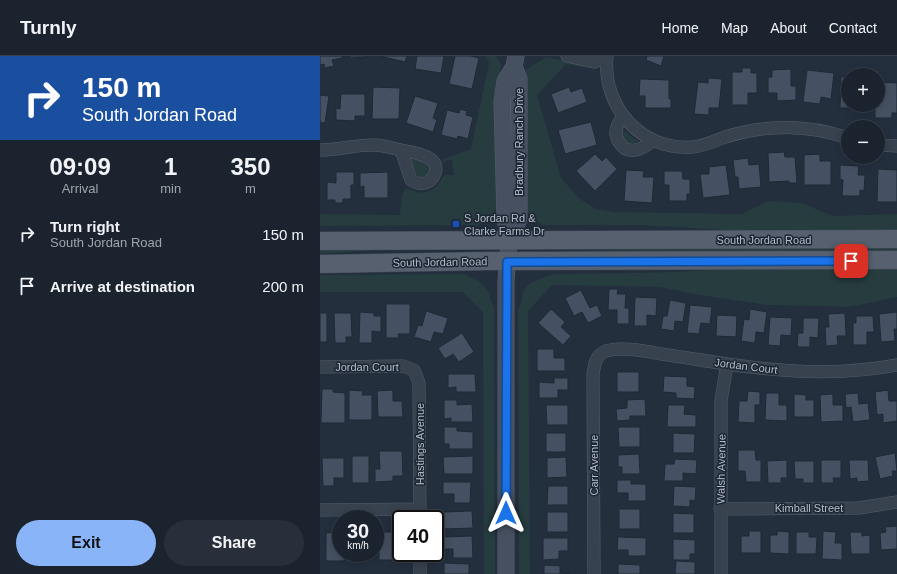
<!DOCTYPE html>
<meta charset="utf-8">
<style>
body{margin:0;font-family:Arial,sans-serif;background:#282f3a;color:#f1f3f6;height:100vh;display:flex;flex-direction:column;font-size:15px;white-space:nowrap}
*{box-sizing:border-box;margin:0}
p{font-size:13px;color:#a0a4aa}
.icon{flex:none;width:22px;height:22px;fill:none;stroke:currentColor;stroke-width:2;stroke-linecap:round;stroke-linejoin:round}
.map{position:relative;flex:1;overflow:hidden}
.sheet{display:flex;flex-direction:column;background:#1b232e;width:320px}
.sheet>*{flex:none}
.hud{background:#1a4fa0;color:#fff;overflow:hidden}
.controls{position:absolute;left:521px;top:12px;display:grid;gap:8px}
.controls a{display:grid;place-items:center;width:44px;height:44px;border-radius:50%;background:#1b232e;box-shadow:0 2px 10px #0003,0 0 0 1px #39404a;font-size:20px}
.speed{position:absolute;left:12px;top:454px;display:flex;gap:8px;font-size:20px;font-weight:700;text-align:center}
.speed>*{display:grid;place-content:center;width:52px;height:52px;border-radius:50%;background:#1b232e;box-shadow:0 2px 10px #0003,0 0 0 1px #39404a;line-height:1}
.speed small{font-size:10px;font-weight:400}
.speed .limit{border:2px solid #111;border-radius:6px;background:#fff;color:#111}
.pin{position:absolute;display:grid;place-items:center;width:34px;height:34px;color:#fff;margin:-17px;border-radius:8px;box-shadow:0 2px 6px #0006}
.me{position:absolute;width:44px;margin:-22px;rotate:0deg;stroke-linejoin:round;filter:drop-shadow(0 0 3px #0008)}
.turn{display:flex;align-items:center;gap:14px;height:84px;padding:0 16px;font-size:18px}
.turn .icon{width:52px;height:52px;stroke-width:2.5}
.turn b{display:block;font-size:28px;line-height:34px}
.eta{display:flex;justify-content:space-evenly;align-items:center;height:68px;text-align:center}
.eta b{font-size:24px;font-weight:600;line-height:28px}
.button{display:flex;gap:8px;margin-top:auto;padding:8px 16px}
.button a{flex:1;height:46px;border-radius:24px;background:#8ab4f8;color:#111;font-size:16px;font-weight:600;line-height:46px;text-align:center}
.button a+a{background:#282f3a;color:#f1f3f6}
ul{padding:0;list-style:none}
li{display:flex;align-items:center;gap:12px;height:52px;padding:0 16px}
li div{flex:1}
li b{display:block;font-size:15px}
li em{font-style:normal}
header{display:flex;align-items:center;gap:24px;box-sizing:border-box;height:56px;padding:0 20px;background:#1b232e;border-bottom:1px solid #39404a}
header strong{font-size:19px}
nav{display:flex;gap:22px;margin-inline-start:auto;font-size:14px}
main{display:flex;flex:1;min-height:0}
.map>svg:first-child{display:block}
.green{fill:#263c3f}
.building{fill:#455162;stroke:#1f2835}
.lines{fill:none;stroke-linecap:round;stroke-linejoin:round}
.street-casing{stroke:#565f6c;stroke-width:13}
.secondary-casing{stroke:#565f6c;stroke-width:17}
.primary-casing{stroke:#414a57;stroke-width:19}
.street{stroke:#38414e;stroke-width:12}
.secondary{stroke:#465061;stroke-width:16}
.primary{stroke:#56606e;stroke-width:18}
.route-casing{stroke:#114b97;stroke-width:10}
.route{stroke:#1a73e8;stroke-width:7}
.transit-dot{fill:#1a4fb4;stroke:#1d2633;stroke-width:1.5}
.labels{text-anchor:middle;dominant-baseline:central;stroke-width:3;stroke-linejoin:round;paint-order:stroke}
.street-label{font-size:11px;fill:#b4bcc9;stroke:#1d2633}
.poi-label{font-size:11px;fill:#b4bcc9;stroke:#1d2633;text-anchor:start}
</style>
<header>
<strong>Turnly</strong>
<nav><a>Home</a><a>Map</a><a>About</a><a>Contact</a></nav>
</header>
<main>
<section class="sheet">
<div class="hud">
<div class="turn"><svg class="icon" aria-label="right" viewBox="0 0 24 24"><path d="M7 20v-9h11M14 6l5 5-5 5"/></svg><div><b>150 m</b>South Jordan Road</div></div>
</div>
<div class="eta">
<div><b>09:09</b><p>Arrival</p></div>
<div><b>1</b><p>min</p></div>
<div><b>350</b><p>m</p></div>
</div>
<ul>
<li><svg class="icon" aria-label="right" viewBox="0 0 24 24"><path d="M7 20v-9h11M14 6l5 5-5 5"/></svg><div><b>Turn right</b><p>South Jordan Road</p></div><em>150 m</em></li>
<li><svg class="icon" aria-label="arrive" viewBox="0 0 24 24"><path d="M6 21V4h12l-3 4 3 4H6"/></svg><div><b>Arrive at destination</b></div><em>200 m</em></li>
</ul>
<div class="button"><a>Exit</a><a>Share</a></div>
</section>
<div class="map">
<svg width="577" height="518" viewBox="0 0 577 518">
<rect width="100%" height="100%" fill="#242f3e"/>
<path class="green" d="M166,0H176L181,8L179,26L178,146C175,158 168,166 157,169L0,170V158L80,159L82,140L86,132C104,141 115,136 124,119H134L132,103L123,106L122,104L151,93L169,7Z
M226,1L268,10L262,11L246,8L217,39L241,122L260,143L276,153L294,156L421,158L449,145L481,147L513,160L577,158V175H419L321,169H227C210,166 208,158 203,143V51L206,14Z
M303,74L319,86L310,88L306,86L302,77Z
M90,102C98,104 107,104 110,113L107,119L102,121L97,120Z
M577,190V197L230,196L383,191Z
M0,191L84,192L0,198Z
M577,211V241L529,251L495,250L448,249L380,239L340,231L232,229L208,255L210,518H199L198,253C203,247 201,241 204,234C210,224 222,223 232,218L314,217L358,216L401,213Z
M144,218C149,222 156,223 161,227C169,233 171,244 174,253L175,518H164L163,256L143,236H0V219Z"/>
<path class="building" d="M0,0H22V2L12,4L14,10L5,12L4,8L0,9Z
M30,0H45V1L30,2Z
M60,0H87L85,6Z
M97,0H124L121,17L95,13Z
M135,0H150L159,2L152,33L129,28Z
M325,0H344L341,10L326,4L327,1Z
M422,12H431V17H437V37H428V49H412V16H422Z
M471,13V30H476V44L457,45V37H448V21H452V14Z
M487,14L514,17L511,43L501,41L500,48L483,46Z
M521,21H528V49H537V52H520Z
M388,22L402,23L399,52H389V59L374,58L378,26L388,27Z
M320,23L349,24V43H351V52H325V40H319Z
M559,26L577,27V57H572V62H555V49H558V48Z
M53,31L80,32L79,63H52Z
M249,31L251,36L262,32L267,46L238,57L231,38Z
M21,38H45V60H35V65L16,64V52L20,53Z
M0,39L9,40L5,67L0,66Z
M95,40L118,47L113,62L117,64L113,76L86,67Z
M140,53L147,55L146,59L153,61L148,83L138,80L137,83L121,79L127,54L139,57Z
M271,66L277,89L245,98L238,74Z
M464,96L465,101H475L477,127H469V125L449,126L448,97Z
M275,98L282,105L286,101L297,113L275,135L256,115Z
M500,98V105H511V129H484V99Z
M428,102L429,109L439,108L441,131L419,133L418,121H415L413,104Z
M406,109L410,139L383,142L380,118H389V111Z
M520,109L539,110L538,119H545L544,135L540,134V140H522L523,124L520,123Z
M558,113L577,114V146H557Z
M306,114L324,115L323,121H334L332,147L304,145Z
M344,115H362L363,123H370V138H367V145H349V129H344Z
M16,116H34V129H31V143H23V147H15V144H7V126L16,127Z
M68,116V142H44V130L40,131V117Z
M289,233H298L297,238H306L305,252H309V268H297V254H288Z
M261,234L270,252L277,249L282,260L268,267L262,256L254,260L245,242Z
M315,241L337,242L336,260L327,259V270H314Z
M350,244L366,247L363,266L355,265L354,275L341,273L343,260H347Z
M66,248H90V278H78L79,282H66Z
M370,249L392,251L390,268L381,267L379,278L367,277Z
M231,253L245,266L241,271L251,280L243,289L218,267Z
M430,253L447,256L444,277L436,276L435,287L421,285L424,263L429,264Z
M106,255L128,262L123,278L114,276L111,286L94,281L98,269L102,270Z
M40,256L54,257V260H61V276L52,275V287H39Z
M577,256V273H574L575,285L561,286L559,258Z
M0,257H7V286H0Z
M14,257H31L32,281H26V287H15Z
M525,257L526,280H517L518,289L506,290L505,271H509L508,258Z
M397,259L417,260L416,281L396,280Z
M536,260H553L554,276H547V289H533V267H536Z
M450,261L472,262L471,280L461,279L460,290L448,289Z
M483,262H499L498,282L490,281V291H477L478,277H483Z
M142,277L154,296L139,306L133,298L125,303L118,292Z
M217,293H234V302H245V315H217Z
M297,316H319V336H297Z
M128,318H155L156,336H136V331L128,332Z
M344,320L367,321V330L375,331L374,343L356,342V337L343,336Z
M234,322H248V334H238V342H219V326L234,327Z
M2,333H13V336L25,337V367H1Z
M29,334L43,335L42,339H52V364H29Z
M73,334V345H82L83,361H58L57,335Z
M568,334L569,345H577V365L563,367V358L557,359L555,336Z
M428,335L440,336V349H435V367L418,366L419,345H427Z
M446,337H459V349H467V365L445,364Z
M538,337L539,348L548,347L550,364L533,366L531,351L526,352L525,338Z
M474,338L486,339V344H494V361H474Z
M513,338V349H523V365L501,366L500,339Z
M325,343L326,360H310V364L297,365L296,353L307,352V344Z
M124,344H137V349L152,348L153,366H131V362L124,363Z
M226,349H248V369H227Z
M348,349H365L364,358L376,359V371H347Z
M124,371H137V375L153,376V393H129V388H124Z
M298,371H320V391H299Z
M226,377H246V396H226Z
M353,377L375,378L374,397H353Z
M418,394H435L436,404H441V426H426L425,415H418Z
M59,395H82L83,420H73V425L55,426V413H60Z
M575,397L577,415H572L573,420L560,423L555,401Z
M319,398L320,418H302V411H298V399Z
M32,400H49V427H32Z
M153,400V418H124L123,401Z
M246,401L247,421L227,422V402Z
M2,402H24V422H14V430H3Z
M355,403L377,404L376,418L363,417V425H344L345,408H354Z
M467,404V422H461V427H448L447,405Z
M501,404H521V422H513L514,427H501Z
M529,404H548L549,425L537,426V422L530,423Z
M474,405H494V427H483V423H475Z
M297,424H311V428H326V445H308V437H297Z
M123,426H151L150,447H134V438H123Z
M228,430H248V449H227Z
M354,430L376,431L375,445L370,444V451L353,450Z
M299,453H320V473H299Z
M152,455L153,472L124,473V456Z
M227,456H248V476H227Z
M353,457L374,458V477H353Z
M577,470V493L561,494L560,477L566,476L565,471Z
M429,475H441V497H421V480H429Z
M457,475L469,476V498L450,497V479H457Z
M503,475L516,476L515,487H522V504L502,503Z
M18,476V480H21V497H24V505H6V477Z
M59,476H76V504H59Z
M476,476H489V481H497L496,498H476Z
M530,476H542V480L550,479V498H531Z
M152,480L153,502H133V493H124V481Z
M298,481L326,482V500H308V494H297Z
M223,482H248V495H239V503L223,504Z
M353,483L375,484V498H370V504H353Z
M33,497H51V504H33Z
M356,505L375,506V518H355Z
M124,507L149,508V518H124Z
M298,508L320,509V518H298Z
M224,509L240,510V517L251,518H224Z"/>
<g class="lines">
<g class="street-casing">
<path id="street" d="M247,0L274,6L287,0
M287,0C282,50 320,95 373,91C384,90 395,85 405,81C421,76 437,73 453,72C479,70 504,74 528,82
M303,60C301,63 298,67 297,71C295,76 296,82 299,86C307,101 324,93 333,84
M558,89L577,90
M0,94C18,94 35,89 52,89C62,89 70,91 80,94C92,96 126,100 113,121C108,129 98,129 91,124L81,94
M0,311L83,310L94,314L99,327L100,463
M400,453L539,452L577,446
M0,454L100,453
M100,497V518
M274,518L273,320C274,310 275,299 286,295C301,290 326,295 341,298C363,301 385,305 407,308C464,316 520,320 577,309
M401,518V345L407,308"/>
</g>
<g class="secondary-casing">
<path id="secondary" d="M189,185L199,163V23L194,10
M186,518V225L189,185L185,163L182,46L185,25L194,10L196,0"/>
</g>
<g class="primary-casing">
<path id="primary" d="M0,185L577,183
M0,208L168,205L577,204"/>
</g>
<use href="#street" class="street"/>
<use href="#secondary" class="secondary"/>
<use href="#primary" class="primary"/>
</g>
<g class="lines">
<g class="route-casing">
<path id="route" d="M186,457L187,206L531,205"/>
</g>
<use href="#route" class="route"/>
</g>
<rect class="transit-dot" x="132" y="164" width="8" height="8" rx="2"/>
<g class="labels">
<g class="street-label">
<text transform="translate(199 86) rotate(-90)">Bradbury Ranch Drive</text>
<text x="444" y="184">South Jordan Road</text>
<text transform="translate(120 206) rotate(-1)">South Jordan Road</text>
<text transform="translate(426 310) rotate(7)">Jordan Court</text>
<text x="47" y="311">Jordan Court</text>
<text transform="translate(100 388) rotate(-90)">Hastings Avenue</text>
<text transform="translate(274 409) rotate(-90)">Carr Avenue</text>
<text transform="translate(401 413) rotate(-89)">Walsh Avenue</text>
<text x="489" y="452">Kimball Street</text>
</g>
<g class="poi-label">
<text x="144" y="162">S Jordan Rd &amp;<tspan x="144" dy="13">Clarke Farms Dr</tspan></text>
</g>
</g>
</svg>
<div class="controls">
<a>+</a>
<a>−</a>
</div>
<div class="speed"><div>30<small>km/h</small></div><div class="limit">40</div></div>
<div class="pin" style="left:531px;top:205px;background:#d93025"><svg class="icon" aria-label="arrive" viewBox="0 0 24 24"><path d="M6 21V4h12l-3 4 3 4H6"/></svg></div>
<svg class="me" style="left:186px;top:457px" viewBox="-20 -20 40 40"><path d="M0-17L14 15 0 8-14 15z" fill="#1a73e8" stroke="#fff" stroke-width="4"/></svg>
</div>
</main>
